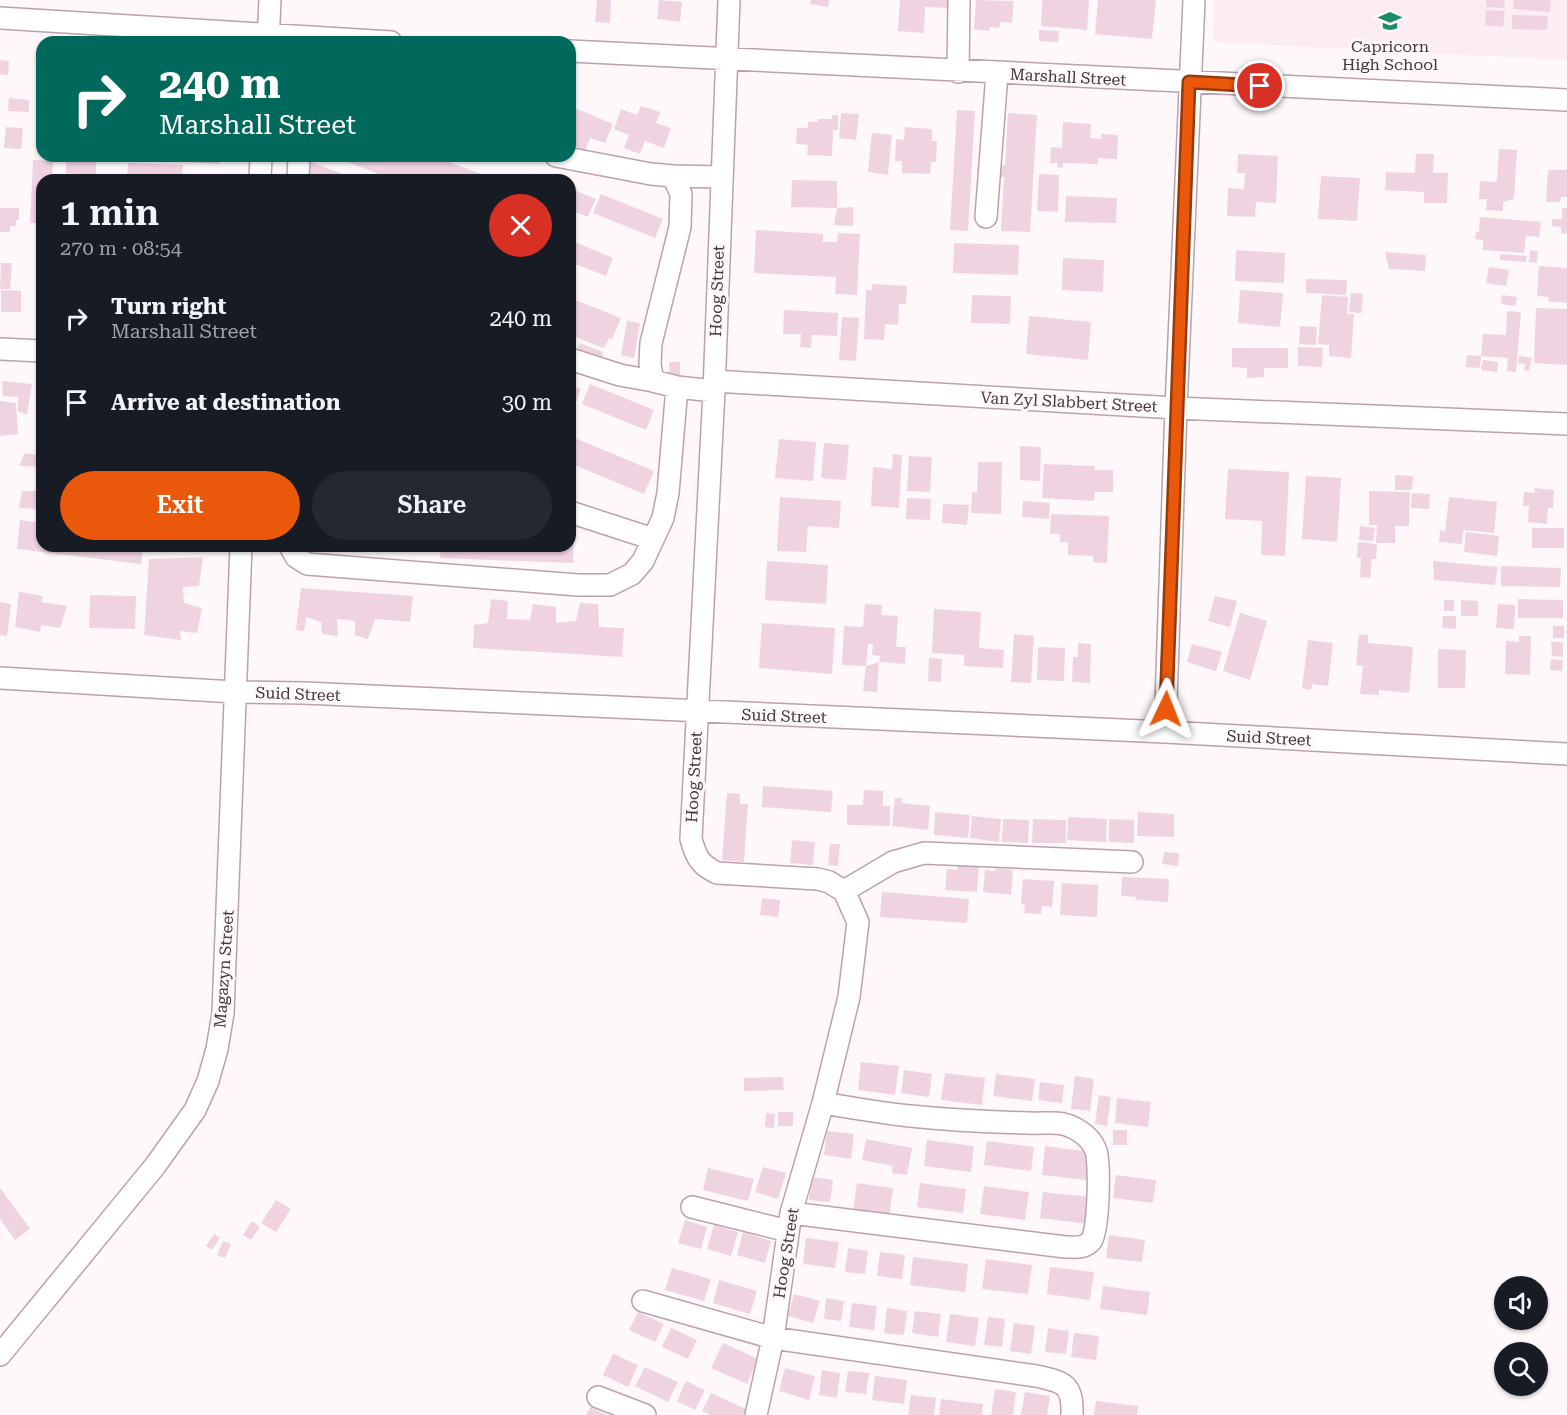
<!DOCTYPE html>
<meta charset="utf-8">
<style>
body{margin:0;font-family:"Roboto Serif",serif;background:#242831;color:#f1f3f6;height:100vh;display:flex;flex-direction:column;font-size:22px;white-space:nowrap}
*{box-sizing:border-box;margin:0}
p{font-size:20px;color:#9ea1a6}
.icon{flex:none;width:33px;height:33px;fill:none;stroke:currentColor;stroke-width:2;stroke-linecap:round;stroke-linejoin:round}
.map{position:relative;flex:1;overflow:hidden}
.sheet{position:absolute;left:36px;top:174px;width:540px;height:378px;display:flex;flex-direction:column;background:#171b24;border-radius:18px;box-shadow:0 2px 4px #0004}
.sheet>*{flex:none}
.banner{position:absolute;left:36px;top:36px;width:540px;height:126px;border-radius:18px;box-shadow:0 2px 4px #0004;background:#00695c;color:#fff;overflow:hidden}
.fabs{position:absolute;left:1494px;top:1276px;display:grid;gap:12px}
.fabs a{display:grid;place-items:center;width:54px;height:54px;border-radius:50%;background:#171b24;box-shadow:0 2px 4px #0004;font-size:30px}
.pin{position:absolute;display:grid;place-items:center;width:51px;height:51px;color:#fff;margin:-26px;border:3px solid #fff;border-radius:50%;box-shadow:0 2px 6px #0007}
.me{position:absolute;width:66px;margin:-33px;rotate:2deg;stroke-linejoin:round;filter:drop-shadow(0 0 4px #0008)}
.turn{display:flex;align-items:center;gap:21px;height:126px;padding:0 24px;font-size:27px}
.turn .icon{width:78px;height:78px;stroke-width:2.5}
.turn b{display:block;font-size:42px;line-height:51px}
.round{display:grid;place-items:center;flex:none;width:63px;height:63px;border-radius:32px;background:#242831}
.summary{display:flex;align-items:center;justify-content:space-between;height:102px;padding:0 24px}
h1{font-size:36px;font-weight:600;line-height:45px}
.action{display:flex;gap:12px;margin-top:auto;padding:12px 24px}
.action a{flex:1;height:69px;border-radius:36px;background:#ea580c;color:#fff;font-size:24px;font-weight:600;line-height:69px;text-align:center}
.action a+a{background:#242831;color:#f1f3f6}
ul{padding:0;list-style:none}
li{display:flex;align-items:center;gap:18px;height:84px;padding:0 24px}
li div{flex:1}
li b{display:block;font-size:22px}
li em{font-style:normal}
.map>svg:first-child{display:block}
.built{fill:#fcedf4}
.building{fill:#f0d3e1}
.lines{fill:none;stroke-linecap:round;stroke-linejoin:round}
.minor-casing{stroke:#bba1ae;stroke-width:24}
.minor{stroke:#fff;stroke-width:21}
.route-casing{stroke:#983908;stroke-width:15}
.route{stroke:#ea580c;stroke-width:10}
.labels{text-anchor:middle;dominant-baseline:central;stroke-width:6;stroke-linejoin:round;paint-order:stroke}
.poi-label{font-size:16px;fill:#41363b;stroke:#fef8fa}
.street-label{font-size:16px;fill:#41363b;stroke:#fef8fa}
</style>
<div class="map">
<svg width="1567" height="1415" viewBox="0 0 1567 1415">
<rect width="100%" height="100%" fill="#fef8fa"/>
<path class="built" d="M1214,0H1567V60L1213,42Z"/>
<path class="building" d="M597,0H611L610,23L595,22Z
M659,0L682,2L680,22L657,19Z
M811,0H829L828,7L810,4Z
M900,0H947V8L925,7L924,33L898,31Z
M976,0L1014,1L1012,23L1000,22L999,28L990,27L989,31L974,29Z
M1042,0H1089L1087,30L1041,26Z
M1098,0H1156L1152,39L1095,34Z
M1486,0H1505L1504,8L1486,7Z
M1514,0H1551L1550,12L1513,9Z
M1486,10L1505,11L1503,27L1485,25Z
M1512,15L1548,16L1547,30L1512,29Z
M1039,30L1059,31L1058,42L1039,41Z
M0,60L9,61L8,75L0,74Z
M39,65H42V153H37Z
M9,98L29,100V112L8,111Z
M570,106L613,124L605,143L590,138L585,151L570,144L573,131L570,129Z
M641,106L660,112L656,123L671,128L664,148L645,141L640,154L624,148L629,135L614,129L621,109L637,115Z
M957,110L975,111L968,231L950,230Z
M841,113L859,114L856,140L839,138Z
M1008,113L1037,115L1030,232L1001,231L1004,177H994V164L1005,165Z
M832,115H838V130H833L832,156L807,155L808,145L796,144L797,128H808V122H818V119H832Z
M1063,122L1091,124L1090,138L1101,139V134L1118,135L1117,159L1098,158V164L1063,163V168L1057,167L1058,163H1050L1051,147L1062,148Z
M6,127L23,128L21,149L4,148Z
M905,127L932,129V141H937L936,162H931L930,174L902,173V161H895L896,139L904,140Z
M872,133L892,135L888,175L868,172Z
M1499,149L1517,150L1514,199L1503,202V211L1486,210L1487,199H1479L1480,181L1497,182Z
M1238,154L1278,156L1276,203L1256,202L1255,217L1227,216L1228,188L1244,189L1245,173H1237Z
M1416,154H1434L1433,173H1448L1447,203H1424V192L1385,190L1386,172L1415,173Z
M146,156H220L219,164L145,159Z
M332,156H433L486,176L485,180H394Z
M33,160L53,161L52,180H42V223H30Z
M66,160L96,161V175L66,173Z
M311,162L351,177L350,180H311L312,178L305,176Z
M128,163L183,165L182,179L127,177Z
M1548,170H1567V197H1561L1560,202H1546Z
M534,173L551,180H531Z
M1039,174L1059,175L1058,212L1037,211Z
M1321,176L1360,178L1357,221L1318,219Z
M792,180L837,181V208L853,207V226L834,225L837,208L791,207Z
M570,188L596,199L588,217L570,210Z
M601,194L663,219L655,238L593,213Z
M1066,196L1117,198L1116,223L1065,222Z
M0,208H19V220H16V226H10V232H0Z
M1562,208H1567V234L1561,233V227L1552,226V219H1562Z
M1480,217L1541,222L1539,237L1526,236L1524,253L1483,250V240L1475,239L1476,232H1479Z
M756,230L823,234V242H837L838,233L860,234L857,295L835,294L836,277L754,273Z
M570,240L613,258L606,276L570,262Z
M954,243L1019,245L1018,275L953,273Z
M1236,250L1285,253L1284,283L1235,281Z
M1530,250L1538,251L1537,263L1529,262Z
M1385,252L1426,255L1425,271L1389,269Z
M1500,254L1527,256L1526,262L1500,260Z
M1063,258L1104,260L1103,292L1062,290Z
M1,263H12L10,289H0Z
M1539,266L1567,268V303L1548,301L1549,297L1537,296Z
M1489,267L1509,270L1506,286L1486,283Z
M40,276H42V306H39Z
M1306,279L1347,280L1346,295L1306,293Z
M872,284L907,286L906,304H899L898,325L885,324L884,340L864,339L866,290H872Z
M1,290L21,291V312H1Z
M1240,290L1283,293L1280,327L1238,323Z
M1351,293L1363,294L1361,313L1349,312Z
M972,295L1011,296L1010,324L971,323Z
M1322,295L1348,297L1347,314H1354L1351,358L1329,356V345L1318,344Z
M1502,295L1517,297L1515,306L1501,304Z
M570,298L621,318L612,339L609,338L604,348L570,335Z
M1536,308L1567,309V365L1534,363Z
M784,310L838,313L837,336L812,335L811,348L800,347L801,334H783Z
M1507,311L1521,312L1516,372L1507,371L1508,358L1481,356L1483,334L1506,335Z
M1029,316L1091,322L1088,360L1026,354Z
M842,317L859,318L856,361L839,360Z
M627,321L640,323L634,358L621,355Z
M1300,326L1317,327L1316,345L1299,344Z
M580,343L603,352L600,362L576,353Z
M1298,347L1323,348L1322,367L1298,366Z
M1232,348H1288V368H1264V377L1247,378V368L1232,367Z
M1467,355L1481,356L1480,368L1466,367Z
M1519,356L1532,358L1529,371L1524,370L1525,364L1518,363Z
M1483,360L1498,362L1497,372L1481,370Z
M669,362H680V380H669Z
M2,381L32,384L27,415L18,411V397L3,396Z
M590,384L654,410L646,430L582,404Z
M570,385L581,389L572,411L570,410Z
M0,401L16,403L18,434L0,436Z
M570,436L654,471L644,494L570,463Z
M779,439L816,442L813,481L775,478Z
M824,443L849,445L846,480L821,478Z
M1020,446L1041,447L1040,481L1020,480Z
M25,453L42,456V467L19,466Z
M893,454L902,455L899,508L871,506L873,467L892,469Z
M909,456L932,457L930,492L907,491Z
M978,462H1002L1001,514L971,513L972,492L977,493Z
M1044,464L1095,466V470H1113V492H1095L1094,501L1042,498Z
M1228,469L1289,472L1285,556L1261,555L1262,521L1225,519Z
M1395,475L1413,476L1412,490H1395Z
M1306,476L1341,478L1337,542L1302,539Z
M1535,488L1554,490L1553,508H1548L1547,524L1528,522L1529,506H1523L1524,492L1534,493Z
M22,491H42V509L19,508Z
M1369,491L1410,492L1409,526H1395V543H1376L1377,525H1369Z
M1412,493L1430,494L1429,509L1411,508Z
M780,497L841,501L839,528L808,526L806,552L777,551Z
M1449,497L1497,502L1494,533L1463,530L1462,544L1439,542L1440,530L1445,531Z
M907,498L931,499L930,520L906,519Z
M1023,501L1050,503L1049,519L1022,517Z
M943,504L969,505L967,525L942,523Z
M1051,514L1109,516L1107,563L1093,562V556L1068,555V542H1060V534H1050Z
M20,520L42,523V546H143L141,564L17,549Z
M1360,526L1375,528L1373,541L1359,540Z
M1532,528H1564V548H1532Z
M1466,532L1499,536L1497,556L1464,552Z
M570,537H574L573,563L440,558L441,546H570Z
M1358,542L1377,544L1376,559H1372L1370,578L1360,577L1361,558H1357Z
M203,557L199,586L183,587L184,603L202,608L197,633L180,631L181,640L144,635L149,559Z
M767,561L828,565L826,604L765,600Z
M1433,561L1498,567L1495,585L1434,580Z
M1501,566L1561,568L1560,587L1501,586Z
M301,588L413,596L410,622L375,619L368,639L355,635V621L337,619L338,636L322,634L321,622L306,617L304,631L296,630Z
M19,592L43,596L41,602L67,606L60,628L41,625L40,632L15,627Z
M90,595L136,596L135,629L89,628Z
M1215,596L1237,601L1230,627L1208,621Z
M491,599L508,601L507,619L530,620L533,604L556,607V623L576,621L580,603L598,604L599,627L624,628L622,657L473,648L474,625L488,623Z
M1518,599L1563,600V618H1518Z
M1444,600H1454V611H1444Z
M1461,600L1478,601V616H1461Z
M0,602L11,604L7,636L0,635Z
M865,604L882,605L881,615L898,616L896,647H906L905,664L879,662L880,656L872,655L873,644H868L866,666L842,665L844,626L863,627Z
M1498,604L1515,605L1514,629L1496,628Z
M934,609L981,612L979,648L1004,650L1003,668L964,666V655L932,653Z
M1240,613L1267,621L1250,680L1223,671Z
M1443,616H1456V629L1442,628Z
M762,623L835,628L832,674L759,668Z
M1553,626H1564V638H1553Z
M1014,634L1034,636L1031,683L1011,682Z
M1359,634L1368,635V643L1413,647L1409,693L1379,690V695L1360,694L1363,666L1356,665Z
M1519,636H1531L1530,675L1505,674L1506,641L1519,642Z
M1308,640L1333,643L1328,686L1312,684L1311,690L1302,688Z
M1551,642H1563V657L1552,656Z
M1078,643L1091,644L1090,683L1072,682L1073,657H1078Z
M1192,644L1222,652L1216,671L1187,662Z
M1038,647L1065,648L1064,681L1037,680Z
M1438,649L1466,650L1465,688H1438Z
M929,658L942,659L941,682L928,681Z
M1551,659L1563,660L1562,671L1550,670Z
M879,662L877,692L863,691L866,666Z
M763,786L833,791L831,812L762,807Z
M864,790L883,791V806H890V826L847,825V805H863Z
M727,793L740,794V804H748L744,862L722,860Z
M895,798H902L901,803L930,806L928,830L892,826Z
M935,812L970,815L968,838L934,835Z
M1138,812L1174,814V837L1137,836Z
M972,816L1001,819L999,842L970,838Z
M1068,817L1107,819L1106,842L1067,840Z
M1003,819L1029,820L1028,843L1002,842Z
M1033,819L1066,820V843H1032Z
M1109,819L1134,820V843L1109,842Z
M792,840L815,842L813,865L790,863Z
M830,844H840L838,866L828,865Z
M1164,852L1179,853L1178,866L1162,864Z
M957,865L979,867L977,892L945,890L947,869L957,870Z
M995,868L1013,870L1011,895L983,892L985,870L995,871Z
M1122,877L1169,879L1168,902L1136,900V897L1121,896Z
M1023,879L1054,881L1052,907L1042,906L1041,914L1024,913L1025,905L1021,904Z
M1062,883L1098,885L1097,917L1060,915Z
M882,892L969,899L967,923L880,917Z
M762,898L780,900L778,917L760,915Z
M861,1062L899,1066L895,1095L858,1090Z
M904,1070L932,1074L929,1097L901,1093Z
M945,1073L985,1078L982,1105L941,1100Z
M996,1074L1035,1079L1032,1101L993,1096Z
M1075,1076L1094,1079L1090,1111L1071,1109Z
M783,1077L784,1090L744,1091V1078Z
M1040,1082L1064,1085L1062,1103L1038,1100Z
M1099,1095L1111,1097L1107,1126L1095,1124Z
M1117,1098L1151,1102L1148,1127L1115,1123Z
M778,1112H793V1126H778Z
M766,1113L775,1114L774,1128L765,1127Z
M1113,1130H1127V1145H1113Z
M827,1131L854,1134L851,1159L824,1155Z
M866,1139L912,1148L907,1175L892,1173L893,1166L862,1160Z
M927,1140L974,1146L971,1172L924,1166Z
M987,1141L1034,1147L1031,1171L984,1165Z
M1045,1146L1090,1152L1086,1180L1042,1175Z
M763,1167L786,1173L778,1199L755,1192Z
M708,1168L754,1179L748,1201L703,1190Z
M1116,1175L1156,1180L1153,1203L1113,1198Z
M812,1177L833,1180L830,1202L809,1200Z
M857,1183L893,1188L889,1218L853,1213Z
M920,1183L966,1189L963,1213L917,1207Z
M984,1186L1029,1192L1025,1220L980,1214Z
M0,1188L30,1229L15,1240L0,1219Z
M1043,1192L1091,1197L1088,1224L1040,1218Z
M276,1200L291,1209L276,1232L261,1223Z
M685,1220L707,1227L701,1249L678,1243Z
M252,1221L260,1227L251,1240L243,1235Z
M714,1225L738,1232L731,1256L707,1249Z
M743,1232L771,1241L765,1263L737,1255Z
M214,1234L220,1238L212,1250L206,1246Z
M1109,1235L1145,1240L1142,1262L1106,1258Z
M806,1238L839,1242L835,1268L803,1264Z
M223,1241L231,1244L225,1258L217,1255Z
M848,1248L868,1251L865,1274L845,1272Z
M880,1252L905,1255L902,1279L877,1276Z
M913,1257L968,1264L965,1292L910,1285Z
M986,1259L1032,1265L1028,1294L982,1289Z
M1050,1267L1094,1272L1090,1300L1047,1294Z
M672,1268L711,1279L704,1301L665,1290Z
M719,1280L757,1291L750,1314L713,1303Z
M1103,1286L1150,1292L1147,1315L1100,1309Z
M794,1294L820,1301L813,1323L788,1316Z
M826,1298L844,1301L841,1321L824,1319Z
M852,1303L877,1306L874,1330L849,1327Z
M887,1308L907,1311L904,1335L884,1333Z
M915,1311L941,1314L938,1337L912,1333Z
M638,1312L664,1324L655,1342L629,1330Z
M950,1314L979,1318L975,1346L946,1342Z
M988,1317L1005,1319L1002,1347L984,1345Z
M1014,1323L1035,1326L1031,1354L1010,1351Z
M671,1328L697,1340L688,1359L662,1347Z
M1048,1328L1069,1331L1066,1354L1045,1352Z
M1074,1333L1099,1336L1096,1360L1071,1357Z
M723,1343L758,1359L747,1384L711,1368Z
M613,1354L638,1365L628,1387L603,1375Z
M645,1367L678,1382L668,1402L635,1386Z
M785,1368L815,1376L809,1400L779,1391Z
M822,1370L840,1373L837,1398L819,1395Z
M848,1371L869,1373L866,1394L845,1392Z
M875,1376L907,1380L904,1404L872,1400Z
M686,1381L705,1390L695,1410L677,1401Z
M995,1389L1016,1392L1013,1415H991Z
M1025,1392L1050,1396L1047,1415H1021Z
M711,1393L746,1409L743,1415H711L702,1411Z
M911,1395L936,1398L934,1415H908Z
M941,1399L983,1404L982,1415H939Z
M1096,1401L1138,1406L1137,1415H1094Z
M590,1407L607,1415H586Z"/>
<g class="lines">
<g class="minor-casing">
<path id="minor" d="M729,0L714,391L691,839C696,857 700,865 717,873L818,879L829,882L844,891L858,922L849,997L823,1103L791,1213L773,1338L756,1415
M0,18L391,42
M268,42L270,0
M570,51L1567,100
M958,72L959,0
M556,156L651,174L673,176
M260,180L261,156
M298,180L299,156
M986,217L997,73
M0,349L42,351
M570,359L620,375L653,381
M714,381L1176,408L1567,424
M714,391L677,387L653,381L650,364L651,343L680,227L681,194L673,176L721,177
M570,512L653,539
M290,546L296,557L307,564L578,585H610L632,574L643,561L663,518L668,493L677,387
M0,678L234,692L304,693L1165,732L1567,754
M1165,732L1176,408L1194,0
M844,891L893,862L924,853L1132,862
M692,1207L788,1231
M791,1213L1065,1247C1074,1247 1084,1249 1091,1241C1099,1232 1100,1162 1096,1151C1092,1140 1084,1133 1074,1128C1059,1120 1045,1124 1029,1123C990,1122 949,1120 910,1116C881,1113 852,1108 823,1103
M643,1301L773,1338L1036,1376C1064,1382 1073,1384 1072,1415
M0,1355L155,1166L195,1110L208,1081L217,1049L223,1013L241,546
M598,1397L645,1415"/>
</g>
<use href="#minor" class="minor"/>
</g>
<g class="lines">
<g class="route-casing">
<path id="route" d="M1166,709L1189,82L1260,86"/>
</g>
<use href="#route" class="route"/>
</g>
<defs>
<g id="school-bare" transform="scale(1.8)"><path d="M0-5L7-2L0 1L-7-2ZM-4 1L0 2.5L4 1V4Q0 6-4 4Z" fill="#1c8b6a" stroke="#fef8fa" stroke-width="2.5" paint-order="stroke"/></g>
</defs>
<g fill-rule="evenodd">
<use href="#school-bare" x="1390" y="21"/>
</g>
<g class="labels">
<g class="poi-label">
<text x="1390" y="46">Capricorn<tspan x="1390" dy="18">High School</tspan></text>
</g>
<g class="street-label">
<text transform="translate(1068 77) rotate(3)">Marshall Street</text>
<text transform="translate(717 291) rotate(-88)">Hoog Street</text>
<text transform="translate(1069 402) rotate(3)">Van Zyl Slabbert Street</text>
<text transform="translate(298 694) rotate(2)">Suid Street</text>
<text transform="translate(784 716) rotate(2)">Suid Street</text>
<text transform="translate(1269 738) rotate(3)">Suid Street</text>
<text transform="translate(694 777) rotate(-87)">Hoog Street</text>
<text transform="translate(224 969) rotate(-86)">Magazyn Street</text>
<text transform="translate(786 1253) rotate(-81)">Hoog Street</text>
</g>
</g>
</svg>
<div class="fabs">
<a><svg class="icon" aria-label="sound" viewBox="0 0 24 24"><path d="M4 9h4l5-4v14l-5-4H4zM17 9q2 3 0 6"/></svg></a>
<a><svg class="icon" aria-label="search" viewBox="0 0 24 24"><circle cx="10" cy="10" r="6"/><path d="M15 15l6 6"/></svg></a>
</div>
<div class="pin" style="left:1260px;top:86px;background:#d93025"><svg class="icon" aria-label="arrive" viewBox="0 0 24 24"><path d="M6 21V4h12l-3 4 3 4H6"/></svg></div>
<svg class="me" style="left:1166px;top:709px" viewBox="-20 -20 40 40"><path d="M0-17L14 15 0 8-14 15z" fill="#ea580c" stroke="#fff" stroke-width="4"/></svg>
<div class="banner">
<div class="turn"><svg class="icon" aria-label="right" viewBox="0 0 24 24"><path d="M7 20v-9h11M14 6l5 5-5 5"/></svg><div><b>240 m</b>Marshall Street</div></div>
</div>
<section class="sheet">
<div class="summary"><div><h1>1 min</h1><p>270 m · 08:54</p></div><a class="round" style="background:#d93025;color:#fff"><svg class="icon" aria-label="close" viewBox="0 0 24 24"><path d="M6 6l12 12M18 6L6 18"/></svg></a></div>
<ul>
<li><svg class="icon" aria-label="right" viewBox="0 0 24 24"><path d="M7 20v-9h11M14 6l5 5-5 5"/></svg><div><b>Turn right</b><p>Marshall Street</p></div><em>240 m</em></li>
<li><svg class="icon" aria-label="arrive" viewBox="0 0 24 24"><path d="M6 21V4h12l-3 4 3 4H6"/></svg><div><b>Arrive at destination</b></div><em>30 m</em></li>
</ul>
<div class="action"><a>Exit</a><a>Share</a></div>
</section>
</div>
